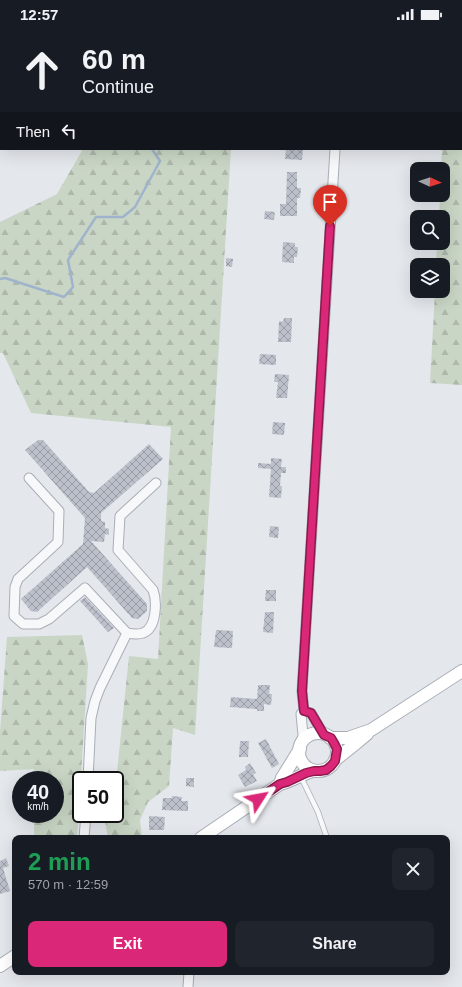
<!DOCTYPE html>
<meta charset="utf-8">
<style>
body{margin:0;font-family:Arial,sans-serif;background:#20242c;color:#f1f3f6;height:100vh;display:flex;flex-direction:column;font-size:15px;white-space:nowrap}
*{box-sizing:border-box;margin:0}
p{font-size:13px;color:#9ea1a6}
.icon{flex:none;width:22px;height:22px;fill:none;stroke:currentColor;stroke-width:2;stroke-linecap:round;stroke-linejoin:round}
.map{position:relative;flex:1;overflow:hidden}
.side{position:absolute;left:12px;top:807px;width:438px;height:140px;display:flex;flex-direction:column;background:#171b24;border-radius:8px;box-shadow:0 4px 16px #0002}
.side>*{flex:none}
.top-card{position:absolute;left:0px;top:0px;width:462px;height:122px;box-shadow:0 4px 16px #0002;background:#171b24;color:#f1f3f6;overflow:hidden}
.needle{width:26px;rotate:93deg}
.buttons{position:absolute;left:410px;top:134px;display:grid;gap:8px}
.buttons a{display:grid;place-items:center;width:40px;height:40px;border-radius:8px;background:#171b24;box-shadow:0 4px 16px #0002;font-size:20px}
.speed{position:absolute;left:12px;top:743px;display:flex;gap:8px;font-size:20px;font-weight:700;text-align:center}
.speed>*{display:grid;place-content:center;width:52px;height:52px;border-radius:50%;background:#171b24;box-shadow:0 4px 16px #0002;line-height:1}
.speed small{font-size:10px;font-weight:400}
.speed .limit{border:2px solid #111;border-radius:6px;background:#fff;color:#111}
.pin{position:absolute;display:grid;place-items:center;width:34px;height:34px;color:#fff;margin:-41px -17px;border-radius:50% 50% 50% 0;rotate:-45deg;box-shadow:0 0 4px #0007}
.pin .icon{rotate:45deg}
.me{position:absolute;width:44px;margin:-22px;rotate:56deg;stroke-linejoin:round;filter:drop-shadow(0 0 3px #0008)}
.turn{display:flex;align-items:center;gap:14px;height:84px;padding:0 16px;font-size:18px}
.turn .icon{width:52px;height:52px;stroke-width:2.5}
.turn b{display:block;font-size:28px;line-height:34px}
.then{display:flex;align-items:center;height:38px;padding:0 16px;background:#0003;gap:8px;font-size:15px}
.round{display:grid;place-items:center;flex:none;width:42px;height:42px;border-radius:8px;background:#20242c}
.head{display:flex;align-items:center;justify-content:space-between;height:68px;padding:0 16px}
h1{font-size:24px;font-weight:700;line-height:30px;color:#1e9e55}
.primary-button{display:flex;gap:8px;margin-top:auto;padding:8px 16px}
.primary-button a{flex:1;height:46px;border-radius:8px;background:#db2777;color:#fff;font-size:16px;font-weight:700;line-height:46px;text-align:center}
.primary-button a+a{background:#20242c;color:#f1f3f6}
.status{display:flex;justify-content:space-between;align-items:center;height:28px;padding:0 20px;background:#171b24;direction:ltr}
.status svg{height:11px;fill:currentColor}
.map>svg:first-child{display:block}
.forest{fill:url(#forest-firs)}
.water{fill:url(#water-ripples)}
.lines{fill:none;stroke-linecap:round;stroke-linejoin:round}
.stream{stroke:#9fb4cc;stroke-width:2.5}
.building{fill:url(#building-cross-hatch)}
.service-casing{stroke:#a9aeb7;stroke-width:6}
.minor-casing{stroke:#a9aeb7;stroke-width:11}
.secondary-casing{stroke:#a9aeb7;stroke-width:14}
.service{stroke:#f7f8fa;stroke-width:4.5}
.minor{stroke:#f7f8fa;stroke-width:9}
.secondary{stroke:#fff;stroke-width:12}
.route-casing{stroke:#8e194d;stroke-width:10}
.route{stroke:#db2777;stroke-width:7}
</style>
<div class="status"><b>12:57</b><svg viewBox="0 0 49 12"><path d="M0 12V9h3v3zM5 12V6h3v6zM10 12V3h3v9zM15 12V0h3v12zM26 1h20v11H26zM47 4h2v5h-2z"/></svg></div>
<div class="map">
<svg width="462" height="959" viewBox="0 0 462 959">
<defs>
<pattern id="forest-firs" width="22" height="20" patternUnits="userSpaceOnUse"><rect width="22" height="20" fill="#c9d6c5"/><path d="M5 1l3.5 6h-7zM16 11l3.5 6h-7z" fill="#adb8ab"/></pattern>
<pattern id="water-ripples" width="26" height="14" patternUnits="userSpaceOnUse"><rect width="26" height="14" fill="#9fb4cc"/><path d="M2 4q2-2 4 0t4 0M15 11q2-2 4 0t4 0" fill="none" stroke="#8293a7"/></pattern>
<pattern id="building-cross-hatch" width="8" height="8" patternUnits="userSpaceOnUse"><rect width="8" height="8" fill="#bbc0ca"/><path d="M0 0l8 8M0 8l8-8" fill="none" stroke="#989da6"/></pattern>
</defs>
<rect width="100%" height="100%" fill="#e4e7ec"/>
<path class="forest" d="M448,0H462V357L430,355L435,263H443V237H436L437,215H443V189H439L440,167H443V141H441L442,121H461V1H448Z
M83,121H231L195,707L173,700L169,758L148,774L140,792L142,810H108L104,786H115V754H116L129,628L158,631L171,399L31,385L3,325H0V194L57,166Z
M82,607L88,636L77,810H34V786H55V752H34V741L0,743V704L7,609Z"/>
<path class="water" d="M43,0H113V1H43Z"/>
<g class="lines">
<path class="stream" d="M367,1L368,0
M0,251L5,250L64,269L73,259L68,232L96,189H123L135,179L160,133L152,121"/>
</g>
<path class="building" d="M286,121L303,122L302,132L285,131Z
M287,144H297V160H301L300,170H297V188H280V176H286Z
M265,183L275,184L274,192L264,191Z
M283,214L295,215V219H298L297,229H294V235L282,234Z
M226,230L233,231L232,239L226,238Z
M284,290H292L291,314H278L279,293L283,294Z
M260,326L276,327V337L259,336Z
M275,346L289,347L287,370H276L278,354H274Z
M273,394L285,395L284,407L272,406Z
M38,412H43L89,464L94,465L149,416L163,431L101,485V493L105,494V500L109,501V507L105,506L104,514L91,513L147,576V583L138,591L132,590L87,539L37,584L31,583L21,571L83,516L85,490L25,422Z
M271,430L282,431L281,439H286V445H281L280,458H282L281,470L269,469L271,441L258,440V435L271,436Z
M270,498L279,499L278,510L269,509Z
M266,562H276V573H265Z
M85,569L114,600L108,604L80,573Z
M265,584H274L273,605L263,604Z
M216,602L233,603L232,620L214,619Z
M258,657H270L269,666H272L271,677L264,676V683H257V681L230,679L231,669L257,671Z
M266,711L279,736L272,740L258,715Z
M240,713H249L248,729H239Z
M250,735L256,745L253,746L257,753L245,759L238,747L246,742L245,739Z
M186,750H194V759L186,758Z
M172,768L182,769L181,773H188V783L162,782L163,770H172Z
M149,788L165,789L164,802H149Z
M6,830L9,838L3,840L10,863L0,866V833Z"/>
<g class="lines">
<g class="service-casing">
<path id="service" d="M301,749L318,784L327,810"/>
</g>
<g class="minor-casing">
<path id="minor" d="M342,1V0
M0,8H1
M0,109H1
M29,450L59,483L58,514L18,551L15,559L14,588L23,596H39L49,591L85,560L127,605C132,606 138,607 143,605C157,600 157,573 153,562L118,522L120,488L156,455
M304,683L311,685L324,707
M302,715L303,707L301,686L304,683L302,663L335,121
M88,752L91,690L95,673L100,660L127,605
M84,810L86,786
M188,959L189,944"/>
</g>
<g class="secondary-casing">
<path id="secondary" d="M299 724a19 19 0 1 1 38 0a19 19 0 1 1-38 0Z
M330,710H348L371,702L462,643
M335,732L355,716L367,706
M280,756L282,750L300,721
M201,810L280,756C292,753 302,746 313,743
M0,938L15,928"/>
</g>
<use href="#service" class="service"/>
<use href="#minor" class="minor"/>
<use href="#secondary" class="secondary"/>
</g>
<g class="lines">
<g class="route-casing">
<path id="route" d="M258,771L280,756L287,754L306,745L314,743H320L326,742L331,738L335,733L337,721L334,715L331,710L324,707L311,685L304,683L302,663L330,198"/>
</g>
<use href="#route" class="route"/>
</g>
</svg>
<div class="buttons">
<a><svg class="needle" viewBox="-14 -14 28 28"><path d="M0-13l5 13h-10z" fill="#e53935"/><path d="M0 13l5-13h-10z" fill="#9ea1a6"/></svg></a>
<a><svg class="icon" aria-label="search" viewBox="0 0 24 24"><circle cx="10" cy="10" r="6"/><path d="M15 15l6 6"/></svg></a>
<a><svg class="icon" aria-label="layers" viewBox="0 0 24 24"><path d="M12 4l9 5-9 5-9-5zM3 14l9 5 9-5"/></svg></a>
</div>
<div class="speed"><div>40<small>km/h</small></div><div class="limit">50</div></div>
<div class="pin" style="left:330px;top:198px;background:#d93025"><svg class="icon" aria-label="arrive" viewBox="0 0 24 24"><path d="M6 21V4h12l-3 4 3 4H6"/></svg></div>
<svg class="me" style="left:258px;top:771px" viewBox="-20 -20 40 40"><path d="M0-17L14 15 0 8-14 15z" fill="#db2777" stroke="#fff" stroke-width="4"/></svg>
<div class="top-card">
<div class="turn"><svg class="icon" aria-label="ahead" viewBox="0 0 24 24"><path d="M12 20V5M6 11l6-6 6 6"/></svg><div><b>60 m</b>Continue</div></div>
<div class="then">Then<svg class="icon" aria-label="left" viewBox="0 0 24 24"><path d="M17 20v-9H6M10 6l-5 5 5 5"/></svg></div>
</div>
<section class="side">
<div class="head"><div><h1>2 min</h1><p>570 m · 12:59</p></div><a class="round"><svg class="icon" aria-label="close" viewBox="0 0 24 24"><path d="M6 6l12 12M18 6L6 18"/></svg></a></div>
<div class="primary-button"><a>Exit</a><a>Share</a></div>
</section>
</div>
